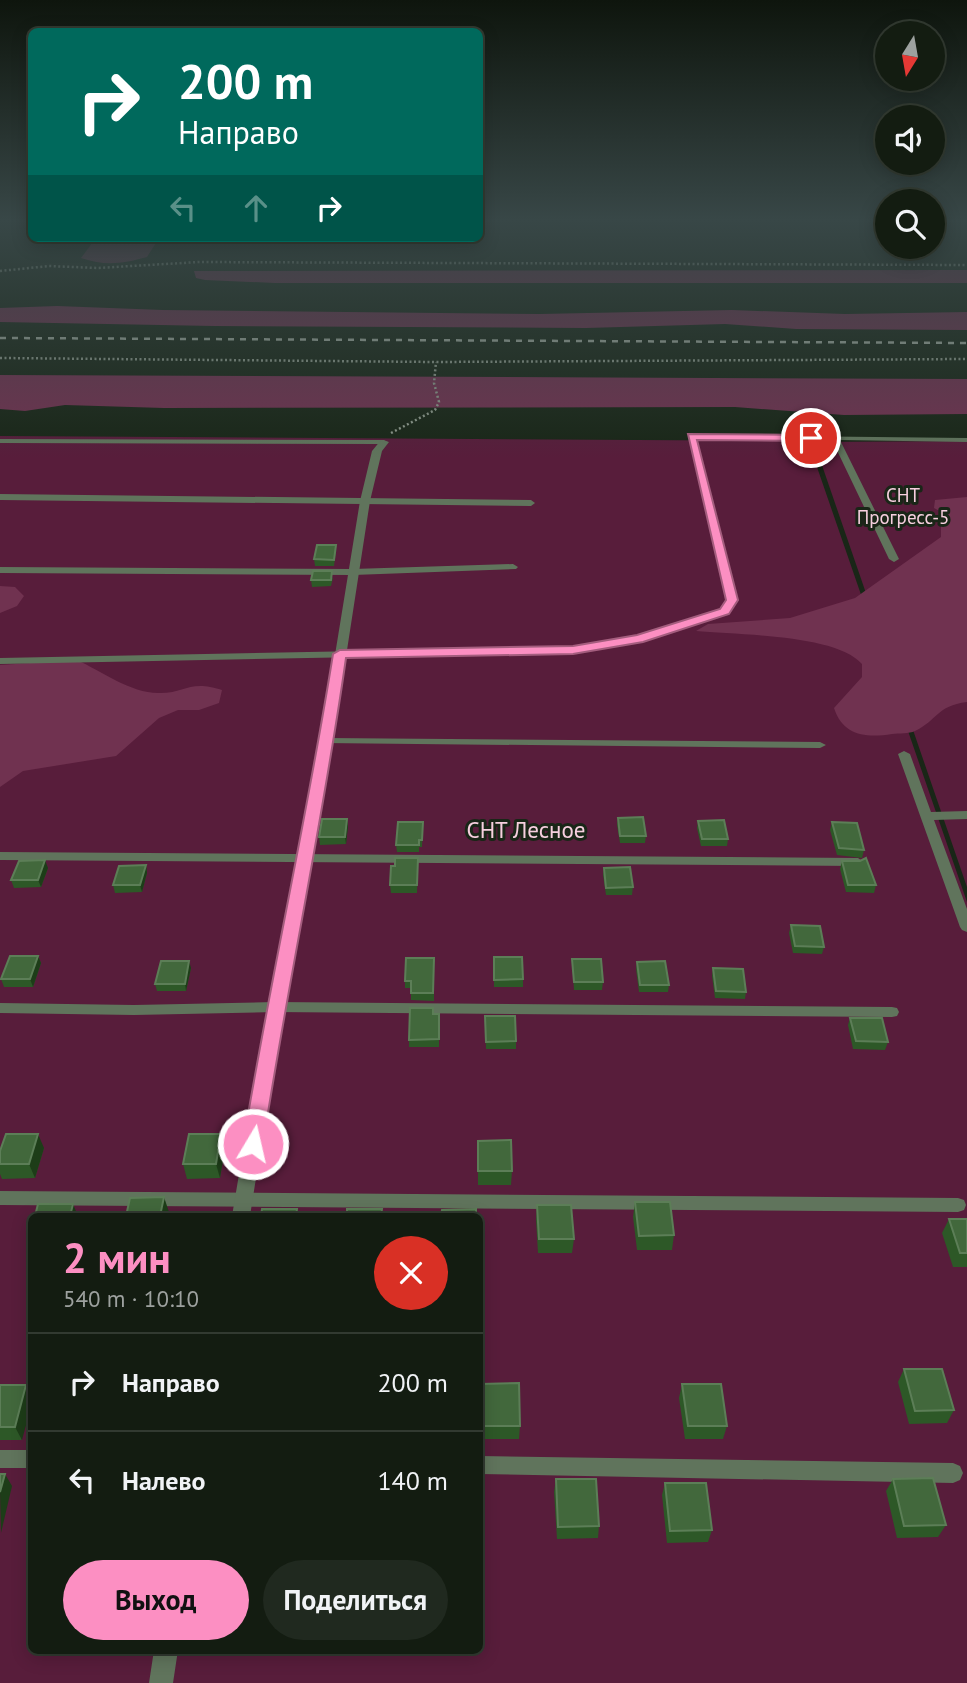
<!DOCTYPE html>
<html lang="ru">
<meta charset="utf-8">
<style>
body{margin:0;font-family:"PT Sans",sans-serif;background:#20291f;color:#f1f3f6;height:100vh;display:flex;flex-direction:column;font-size:26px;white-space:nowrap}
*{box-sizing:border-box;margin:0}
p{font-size:23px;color:#9da19f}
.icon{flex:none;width:38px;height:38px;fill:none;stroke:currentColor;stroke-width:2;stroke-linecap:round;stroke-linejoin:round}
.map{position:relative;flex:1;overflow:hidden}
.details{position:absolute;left:28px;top:1213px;width:455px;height:441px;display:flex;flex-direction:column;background:#131c11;border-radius:10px;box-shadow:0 4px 18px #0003,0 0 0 2px #323a31}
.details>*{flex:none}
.banner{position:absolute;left:28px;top:28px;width:455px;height:214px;border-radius:10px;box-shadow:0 4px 18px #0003,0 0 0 2px #323a31;background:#00695c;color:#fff;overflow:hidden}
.needle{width:46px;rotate:191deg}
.fabs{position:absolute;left:875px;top:21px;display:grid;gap:14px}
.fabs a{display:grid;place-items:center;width:70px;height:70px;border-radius:50%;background:#131c11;box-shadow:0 4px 18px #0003,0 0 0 2px #323a31;font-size:35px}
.pin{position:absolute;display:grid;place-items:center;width:60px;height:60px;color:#fff;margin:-30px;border:4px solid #fff;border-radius:50%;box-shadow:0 2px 7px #0007}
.me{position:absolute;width:77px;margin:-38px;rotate:9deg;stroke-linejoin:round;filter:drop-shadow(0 0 5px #0008)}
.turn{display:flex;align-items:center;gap:24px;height:147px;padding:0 35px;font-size:32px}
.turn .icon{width:91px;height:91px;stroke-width:2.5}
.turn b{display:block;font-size:49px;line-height:60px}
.lanes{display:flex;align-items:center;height:66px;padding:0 35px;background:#0003;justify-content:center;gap:35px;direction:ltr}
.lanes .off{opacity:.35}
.round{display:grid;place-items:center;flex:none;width:74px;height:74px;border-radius:37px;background:#20291f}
.overview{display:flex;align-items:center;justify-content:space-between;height:119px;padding:0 35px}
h1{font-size:42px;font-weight:600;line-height:52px;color:#fc8fc2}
.button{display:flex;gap:14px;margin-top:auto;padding:14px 35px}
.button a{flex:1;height:80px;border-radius:42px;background:#fc8fc2;color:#111;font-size:28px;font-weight:600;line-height:80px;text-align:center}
.button a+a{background:#20291f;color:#f1f3f6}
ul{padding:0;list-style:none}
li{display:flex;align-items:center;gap:21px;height:98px;padding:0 35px;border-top:2px solid #323a31}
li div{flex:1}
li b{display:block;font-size:26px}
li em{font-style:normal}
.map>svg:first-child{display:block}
.green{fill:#581d3b;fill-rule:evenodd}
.forest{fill:#703250}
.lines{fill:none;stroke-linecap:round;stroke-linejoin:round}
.path{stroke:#8c978a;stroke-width:2.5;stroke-dasharray:2 2.5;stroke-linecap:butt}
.service{fill:#60745c;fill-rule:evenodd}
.minor{fill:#60745c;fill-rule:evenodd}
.rail{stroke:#a5afa3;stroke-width:2.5;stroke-dasharray:6 6;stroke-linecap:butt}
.wall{fill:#2d5827}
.shaded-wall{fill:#1d3d18}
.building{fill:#42683c;stroke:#5c7e57;stroke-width:2}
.route{fill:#fc8fc2;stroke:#a45d7e;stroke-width:2}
.labels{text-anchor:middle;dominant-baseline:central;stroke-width:6;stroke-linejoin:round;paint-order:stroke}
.far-park-label{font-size:19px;fill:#f7cfdf;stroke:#192617}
.park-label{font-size:23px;fill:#f7cfdf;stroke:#192617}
</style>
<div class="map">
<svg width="967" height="1683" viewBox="0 0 967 1683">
<rect width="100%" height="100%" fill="#192617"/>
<path class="green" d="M0,436L808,441L967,902V1683H0ZM32,1216H480V1650H32Z
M967,441V887L814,442Z"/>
<path class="forest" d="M96,238H159L147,257C122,264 105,266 81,258Z
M967,270V283H275L205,280L196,278L194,271Z
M57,306L163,310L540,314L732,310L845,314L967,312V330L796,329L725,324L586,328L214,326L0,322V308Z
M0,375L967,379V414L844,415L735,407L164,408L65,405L25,411L0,409Z
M967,497V702C936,706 938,720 915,731C909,734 899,733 892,734C866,738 843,736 834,708L862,677V664C836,634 737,635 696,631L708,624L790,618L855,598L941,537V522L947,515L934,508L935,500Z
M0,586L15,587L24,596L17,606L0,613Z
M77,660C101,671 131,693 158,693C185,694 189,679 222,690L219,703L199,710H178L159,718L116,756L23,771L0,787V665Z"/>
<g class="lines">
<path class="path" d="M0,271L49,266L98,268L199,262L967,265
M0,358L436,362L967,359
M391,433L435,410L439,402L434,383L436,362"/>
<path class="service" d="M688,435L967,438V442L840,440L899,559L894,562L889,559L832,440L696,439L737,600L728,614L643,641L573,653L0,664V658L573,647L637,636L721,610L727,600Z
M0,439L384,440L388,442L384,444L0,443Z
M0,494L531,500L535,503L531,506L0,500Z
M513,564L518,567L516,569L353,575L0,573V567L353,569Z
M327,738L820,742L826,745L820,748L323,743L321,741L323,739Z
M904,751L910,754L931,812L967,811V819L934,820L967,909V932L962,930L960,927L898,754Z
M0,852L858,858L864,862L858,866L0,860Z
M275,1002L892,1007L897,1008L899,1012L897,1016L892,1017L275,1012L134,1015L0,1013V1003L134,1005Z
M0,1191L958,1198L964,1200L966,1205L964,1210L958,1212L0,1205Z
M0,1450H32V1468H0Z
M480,1456L953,1463L960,1466L963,1473L960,1480L953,1483L480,1474Z"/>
<path class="minor" d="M381,440L389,442L382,451L370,501L333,741L283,1007L250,1216H232L267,1007L321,741L360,501L372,451Z
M154,1650H178L173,1683H149Z"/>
<path class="rail" d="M0,338L967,343"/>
</g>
<path class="wall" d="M336,545V551L334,566H315L314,559Z
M333,578L331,586L312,587L311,580Z
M618,818L646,836L645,843H620L617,825Z
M347,819L348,826L346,844L320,845L319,837Z
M698,821L728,839L727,846H701L697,828Z
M423,822L422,847H419V852H397L396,845Z
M832,822L864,850L862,858L837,855L830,830Z
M418,858L417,893H391L390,885Z
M842,861L876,885L874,893L846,892L840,869Z
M146,865L147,873L142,892L115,893L113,885Z
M48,868L41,887L14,888L11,880Z
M604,868L633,887L632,895H606L603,875Z
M791,925L824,947L822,954L793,953L789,933Z
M38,956L41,963L33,987H4L1,979Z
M494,957L523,979V987H494Z
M572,959L603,982L602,990H574Z
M637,962L669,985L668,992H639L636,969Z
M434,965V1001L411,1000V988H405V981Z
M191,968L186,991H157L155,984Z
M713,968L746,992L745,999L715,998L712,976Z
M433,1014H439V1047H409V1040Z
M485,1016L516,1041V1049H486Z
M850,1018L888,1042L885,1050L853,1049L848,1025Z
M478,1141L512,1171L511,1185H478Z
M44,1148L35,1178L2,1179L0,1174V1151Z
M225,1148L220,1178L187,1179L183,1164Z
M635,1202L674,1235L672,1250H637L633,1217Z
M537,1205L574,1239L572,1253H538L536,1220Z
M949,1219H967V1267H953L942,1233Z
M904,1369L954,1410L947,1423L909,1424L898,1382Z
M480,1384L520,1426L519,1439H481Z
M682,1384L727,1426L723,1439H685L679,1398Z
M0,1385L22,1440H0Z
M556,1479L599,1526L598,1538L557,1539L554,1492Z
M893,1479L946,1525L938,1537L897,1538L886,1491Z
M665,1483L712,1530L708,1542L667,1543L662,1495Z"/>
<path class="shaded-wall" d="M347,819L348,826L346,844L345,837Z
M45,860L48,868L41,887L38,880Z
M146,865L147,873L142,892L140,885Z
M38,956L41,963L33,987L30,979Z
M189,961L191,968L186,991L185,984Z
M38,1134L44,1148L35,1178L29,1164Z
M221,1134L225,1148L220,1178L216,1164Z
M164,1197L169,1212L168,1216H160Z
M73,1204L78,1216H70Z
M26,1385L32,1395V1403L22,1440L15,1427Z
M5,1474L12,1486L1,1533L0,1492Z"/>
<path class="building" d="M317,545H336L334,560L314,559Z
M313,571H332L331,580H311Z
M643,817L646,836H620L618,818Z
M322,819H347L345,837H319Z
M724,820L728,839H702L698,821Z
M398,822H423L422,840H419V845H396Z
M832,822L857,823L864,850L839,848Z
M395,858H418L417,885H390L391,866H395Z
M866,858L876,885H848L842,861H860Z
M45,860L38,880H11L19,861Z
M146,865L140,885H113L119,866Z
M630,867L633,887L606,888L604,868Z
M791,925L820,926L824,947L795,946Z
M10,956H38L30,979H1Z
M494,957H522L523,979L494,980Z
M406,958H434L433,993H411V981H405Z
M572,959H601L603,982H574Z
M161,961H189L185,984H155Z
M665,961L669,985H640L637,962Z
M713,968L743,969L746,992L716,991Z
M410,1008H433V1014H439V1039L409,1040Z
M485,1016H515L516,1041L486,1042Z
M850,1018H882L888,1042L856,1041Z
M6,1134H38L29,1164H0V1151Z
M189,1134H221L216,1164H183Z
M511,1140L512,1171H478V1141Z
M164,1197L160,1216H126L130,1198Z
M635,1202H670L674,1235L639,1236Z
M38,1204H73L70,1216H35Z
M537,1205H571L574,1239H539Z
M262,1209H297L296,1216H261Z
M347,1209H382L381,1216H347Z
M476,1209V1216H441L442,1210Z
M949,1219H967V1253H960Z
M904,1369H942L954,1410L915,1411Z
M519,1383L520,1426H481L480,1384Z
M682,1384H721L727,1426H688Z
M0,1385H26L15,1427H0Z
M0,1474H5L0,1492Z
M933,1478L946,1525L904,1526L893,1479Z
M556,1479H596L599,1526L558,1527Z
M665,1483H706L712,1530L670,1531Z"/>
<linearGradient id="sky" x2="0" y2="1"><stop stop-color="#0e150d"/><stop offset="0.48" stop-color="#384747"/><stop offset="1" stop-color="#384747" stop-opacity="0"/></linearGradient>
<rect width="967" height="458" fill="url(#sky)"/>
<path class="route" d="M688,434L811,435L816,438L811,441L697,440L738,600L729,614L643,642L573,654L346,658C323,821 288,982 263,1144L260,1150L253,1153L246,1150L243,1144C270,980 307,818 333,654L340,650L573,646L637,635L720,609L726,600Z"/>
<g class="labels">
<g class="far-park-label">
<text x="903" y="495">СНТ<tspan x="903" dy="22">Прогресс-5</tspan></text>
</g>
<g class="park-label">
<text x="526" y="829">СНТ Лесное</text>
</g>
</g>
</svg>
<div class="fabs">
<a><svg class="needle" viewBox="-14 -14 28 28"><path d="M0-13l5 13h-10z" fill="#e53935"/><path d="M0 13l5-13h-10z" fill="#9da19f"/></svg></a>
<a><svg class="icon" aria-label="sound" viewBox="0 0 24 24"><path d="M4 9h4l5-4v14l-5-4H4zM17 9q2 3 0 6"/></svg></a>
<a><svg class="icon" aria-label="search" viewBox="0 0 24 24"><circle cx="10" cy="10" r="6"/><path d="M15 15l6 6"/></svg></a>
</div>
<div class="pin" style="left:811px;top:438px;background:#d93025"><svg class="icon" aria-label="arrive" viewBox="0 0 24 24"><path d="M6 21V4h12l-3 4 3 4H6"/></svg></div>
<svg class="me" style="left:253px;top:1144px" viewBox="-20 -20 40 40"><circle r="17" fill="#fc8fc2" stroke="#fff" stroke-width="3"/><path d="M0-11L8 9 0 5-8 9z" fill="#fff"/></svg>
<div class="banner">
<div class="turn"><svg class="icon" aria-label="right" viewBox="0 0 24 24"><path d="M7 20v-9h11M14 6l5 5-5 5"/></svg><div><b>200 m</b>Направо</div></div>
<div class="lanes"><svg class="icon off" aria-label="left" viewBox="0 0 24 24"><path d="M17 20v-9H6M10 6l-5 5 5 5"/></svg><svg class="icon off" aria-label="ahead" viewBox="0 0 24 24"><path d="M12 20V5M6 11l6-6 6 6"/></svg><svg class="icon" aria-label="right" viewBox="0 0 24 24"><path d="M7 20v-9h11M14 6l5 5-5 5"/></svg></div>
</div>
<section class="details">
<div class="overview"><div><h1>2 мин</h1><p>540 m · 10:10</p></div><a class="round" style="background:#d93025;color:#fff"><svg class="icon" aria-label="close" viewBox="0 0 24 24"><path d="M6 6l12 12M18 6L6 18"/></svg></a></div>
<ul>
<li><svg class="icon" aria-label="right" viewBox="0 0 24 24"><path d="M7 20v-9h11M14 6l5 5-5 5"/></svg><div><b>Направо</b></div><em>200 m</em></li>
<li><svg class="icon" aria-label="left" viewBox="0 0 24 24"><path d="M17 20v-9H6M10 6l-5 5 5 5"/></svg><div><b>Налево</b></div><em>140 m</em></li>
</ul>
<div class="button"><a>Выход</a><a>Поделиться</a></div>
</section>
</div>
